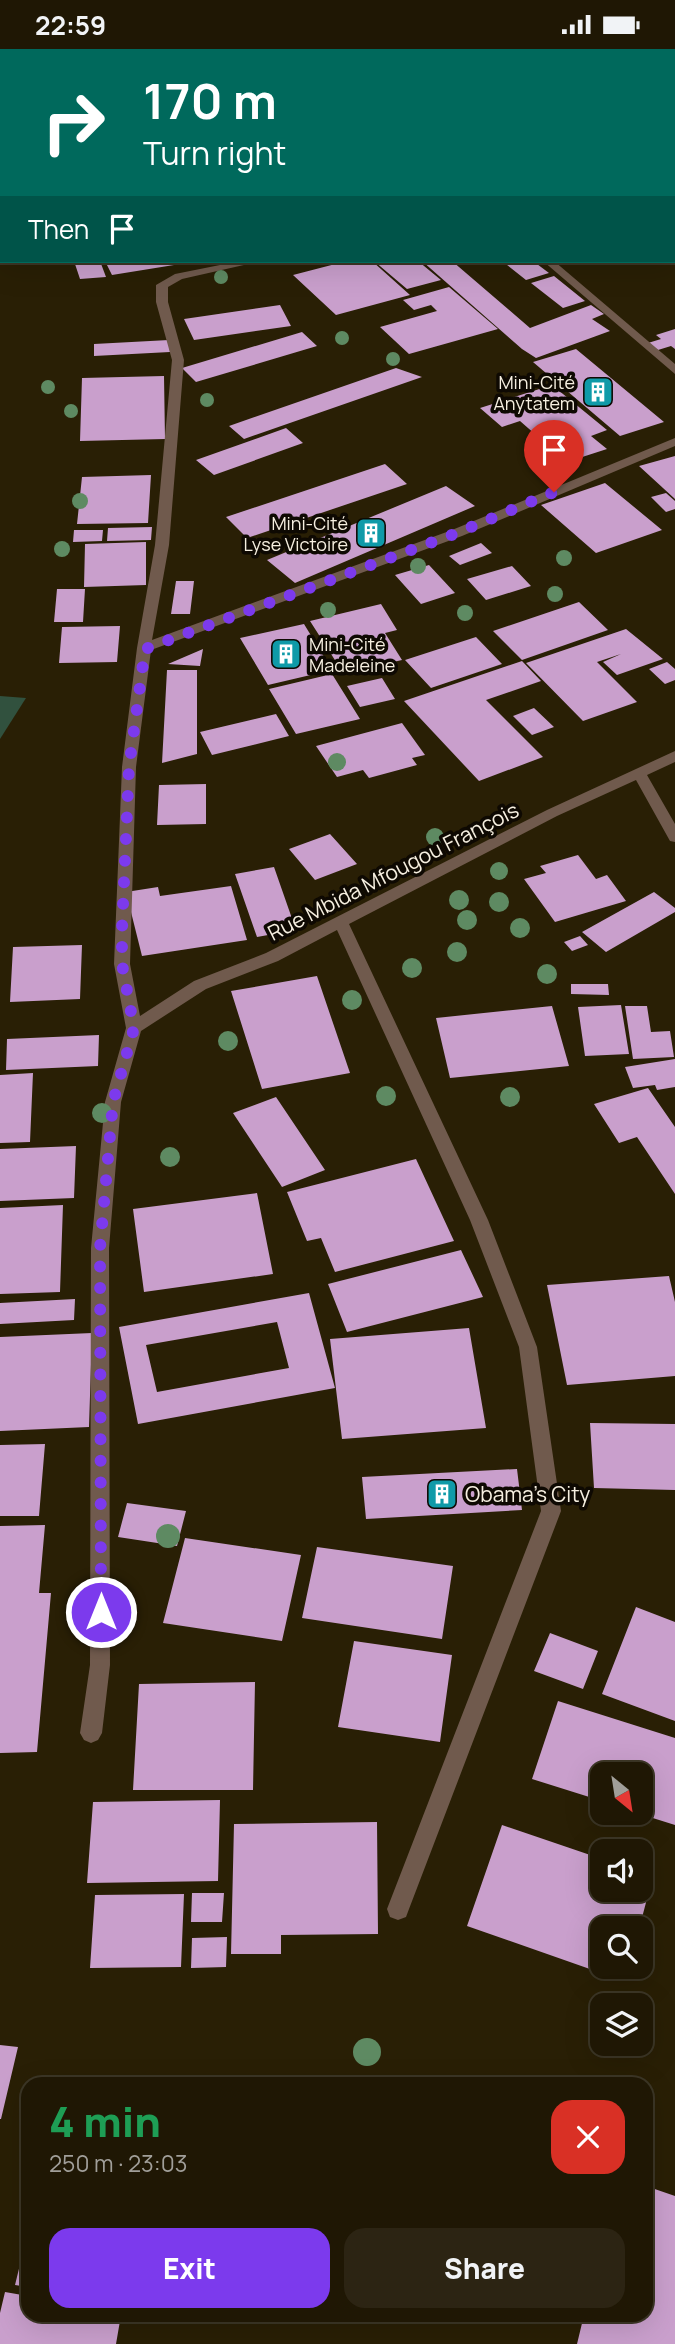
<!DOCTYPE html>
<meta charset="utf-8">
<style>
body{margin:0;font-family:Manrope,sans-serif;background:#2c2413;color:#f1f3f6;height:100vh;display:flex;flex-direction:column;font-size:26px;white-space:nowrap}
*{box-sizing:border-box;margin:0}
p{font-size:23px;color:#a19f9a}
.icon{flex:none;width:38px;height:38px;fill:none;stroke:currentColor;stroke-width:2;stroke-linecap:round;stroke-linejoin:round}
.map{position:relative;flex:1;overflow:hidden}
.side{position:absolute;left:21px;top:2028px;width:632px;height:245px;display:flex;flex-direction:column;background:#1f1704;border-radius:21px;box-shadow:0 7px 28px #0002,0 0 0 2px #3c3626}
.side>*{flex:none}
.guide{position:absolute;left:0px;top:0px;width:676px;height:214px;box-shadow:0 7px 28px #0002,0 0 0 2px #3c3626;background:#00695c;color:#fff;overflow:hidden}
.needle{width:46px;rotate:150deg}
.fabs{position:absolute;left:590px;top:1713px;display:grid;gap:14px}
.fabs a{display:grid;place-items:center;width:63px;height:63px;border-radius:14px;background:#1f1704;box-shadow:0 7px 28px #0002,0 0 0 2px #3c3626;font-size:35px}
.pin{position:absolute;display:grid;place-items:center;width:60px;height:60px;color:#fff;margin:-72px -30px;border-radius:50% 50% 50% 0;rotate:-45deg;box-shadow:0 0 7px #0007}
.pin .icon{rotate:45deg}
.me{position:absolute;width:77px;margin:-38px;rotate:0deg;stroke-linejoin:round;filter:drop-shadow(0 0 5px #0008)}
.turn{display:flex;align-items:center;gap:24px;height:147px;padding:0 28px;font-size:32px}
.turn .icon{width:91px;height:91px;stroke-width:2.5}
.turn b{display:block;font-size:49px;line-height:60px}
.then{display:flex;align-items:center;height:66px;padding:0 28px;background:#0003;gap:14px;font-size:26px}
.round{display:grid;place-items:center;flex:none;width:74px;height:74px;border-radius:21px;background:#2c2413}
.summary{display:flex;align-items:center;justify-content:space-between;height:119px;padding:0 28px}
h1{font-size:42px;font-weight:800;line-height:52px;color:#1e9e55}
.button{display:flex;gap:14px;margin-top:auto;padding:14px 28px}
.button a{flex:1;height:80px;border-radius:21px;background:#7c3aed;color:#fff;font-size:28px;font-weight:800;line-height:80px;text-align:center}
.button a+a{background:#2c2413;color:#f1f3f6}
.status{display:flex;justify-content:space-between;align-items:center;height:49px;padding:0 35px;background:#1f1704;direction:ltr}
.status svg{height:19px;fill:currentColor}
.map>svg:first-child{display:block}
.green{fill:#31513e}
.building{fill:#c99fcc;fill-rule:evenodd}
.lines{fill:none;stroke-linecap:round;stroke-linejoin:round}
.street{fill:#705a4d;fill-rule:evenodd}
.tree{fill:#5e8a62}
.route{stroke:#7c3aed;stroke-width:12;stroke-dasharray:0 21.6}
.labels{text-anchor:middle;dominant-baseline:central;stroke-width:7;stroke-linejoin:round;paint-order:stroke}
.far-poi-label{font-size:18px;fill:#f6efe0;stroke:#0e0902;text-anchor:end}
.street-label{font-size:21px;fill:#f6efe0;stroke:#0e0902}
.poi-label{font-size:21px;fill:#f6efe0;stroke:#0e0902;text-anchor:start}
</style>
<div class="status"><b>22:59</b><svg viewBox="0 0 49 12"><path d="M0 12V9h3v3zM5 12V6h3v6zM10 12V3h3v9zM15 12V0h3v12zM26 1h20v11H26zM47 4h2v5h-2z"/></svg></div>
<div class="map">
<svg width="675" height="2295" viewBox="0 0 675 2295">
<rect width="100%" height="100%" fill="#291f05"/>
<path class="green" d="M0,647L26,649L0,690Z"/>
<path class="building" d="M74,212H100L106,228L80,230Z
M105,212H171L174,216L112,226Z
M347,212H372L410,246L336,266L293,226Z
M374,212H418L441,231L407,240Z
M422,212H452L530,279L591,256L604,265L592,270L610,282L536,309L522,300Z
M502,212H533L549,224L526,231Z
M554,227L585,252L563,259L531,234Z
M449,238L498,280L409,305L380,278L437,262L431,256L414,261L403,251Z
M280,256L291,277L194,291L184,270Z
M675,280V300L671,297L658,301L648,294L661,290L656,286Z
M302,283L317,297L196,333L182,319Z
M169,291L170,303L94,307V295Z
M576,300L664,373L620,387L533,313Z
M396,319L422,328L244,390L229,377Z
M164,327L165,390L80,392L82,329Z
M552,336L607,381L591,387L607,400L576,410L561,397L552,400L520,372L502,378L480,359Z
M286,379L303,394L214,426L196,411Z
M675,407V450L639,417Z
M385,415L407,435L247,489L226,468Z
M151,426L148,474L77,475L82,428Z
M605,434L662,481L596,504L541,456Z
M446,437L475,457L295,534L267,511Z
M666,444L675,452V460L666,463L651,448Z
M152,478L151,491L107,492L108,479Z
M74,481H103L102,492L73,493Z
M146,493V536L84,538L85,495Z
M481,494L492,504L460,516L449,507Z
M429,516L455,544L421,555L395,526Z
M512,517L531,537L486,551L467,530Z
M176,532H194L190,565H171Z
M57,540H85L83,573H54Z
M579,553L608,581L522,611L493,582Z
M381,555L397,581L385,584L402,611L363,620L360,615L340,619L310,572Z
M304,575L332,621L268,636L240,589Z
M120,577L117,613L59,614L62,578Z
M626,580L663,610L617,626L603,613L621,605L597,613L637,653L583,672L526,614Z
M476,588L502,615L431,639L405,611Z
M203,600L200,617L168,615Z
M522,612L541,632L486,651L543,708L479,732L404,652Z
M667,613L675,620V631L665,635L649,620Z
M167,621H197V705L162,714Z
M332,625L360,670L296,685L269,640Z
M382,629L395,650L360,658L347,637Z
M534,659L554,678L532,686L513,667Z
M276,665L289,687L212,706L200,683Z
M402,674L425,706L412,709L417,716L369,729L363,721L337,728L316,697Z
M206,735V775L157,776L159,736Z
M330,785L357,815L315,831L289,800Z
M578,806L596,830L607,826L626,852L555,873L524,830L546,824L540,817Z
M274,818L296,881L257,888L235,825Z
M231,837L247,891L142,907L126,843L158,838L160,847Z
M654,843L675,859V863L606,903L582,883Z
M580,887L588,896L572,902L564,893Z
M82,896L80,950L10,953L13,898Z
M317,927L350,1024L262,1040L231,942Z
M571,935H608L609,946L571,945Z
M621,956L629,1005L585,1007L578,958Z
M552,957L569,1017L450,1029L436,969Z
M625,957H647L651,983L670,982L674,1008L633,1010Z
M99,986L98,1017L6,1021L7,990Z
M675,1010V1038L657,1041L655,1036L633,1039L625,1018Z
M33,1024L30,1093L0,1094V1026Z
M648,1039L675,1078V1145L637,1088L619,1094L594,1055Z
M276,1048L325,1121L282,1138L233,1064Z
M76,1097L74,1149L0,1152V1100Z
M416,1110L454,1192L335,1223L321,1189L307,1192L287,1143Z
M257,1144L273,1225L144,1243L133,1160Z
M63,1156L60,1243L0,1245V1159Z
M461,1201L483,1248L347,1283L328,1235Z
M669,1227L675,1253V1327L567,1336L547,1236Z
M309,1244L335,1339L138,1375L119,1278ZM277,1273L289,1319L157,1343L146,1296Z
M75,1250L74,1271L0,1275V1254Z
M469,1279L486,1379L342,1390L330,1290Z
M92,1284L89,1378L0,1382V1288Z
M590,1374L675,1375V1441L594,1439Z
M45,1395L39,1467H0V1396Z
M517,1420L522,1461L366,1470L362,1428Z
M127,1454L186,1462L177,1497L118,1488Z
M45,1476L39,1544H51L37,1703L0,1704V1477Z
M185,1489L301,1506L282,1592L163,1574Z
M317,1498L453,1517L442,1590L302,1569Z
M636,1558L675,1573V1672L602,1645Z
M550,1584L598,1602L583,1640L534,1622Z
M354,1592L452,1606L440,1693L338,1678Z
M255,1633L253,1741H133L139,1635Z
M558,1652L675,1689V1776L640,1765V1726H602V1752L532,1730Z
M220,1751L218,1832L87,1834L93,1753Z
M377,1773L378,1885L281,1886V1905H231L234,1775Z
M502,1776L602,1810V1841H640V1823L653,1827L639,1880H602V1918H628L624,1932L467,1877Z
M192,1844H224L222,1873H191Z
M184,1845L181,1918L90,1919L95,1846Z
M227,1888L226,1918L191,1919L192,1889Z
M0,1996L18,1998L1,2070H0Z
M646,2137L675,2147V2295H577L584,2266H646Z
M28,2183V2238L15,2236Z
M5,2243L28,2247V2266H121L116,2295H0V2264Z"/>
<g class="lines">
<path class="street" d="M422,0H436L420,2Z
M240,212H262L182,230L168,238V253L184,311L169,496L152,591L452,481L675,389V397L462,487L151,601L136,718L130,915L140,967L194,932L266,904L547,761L675,702V713L647,726L675,775V793L670,792L636,731L557,767L349,875L488,1171L537,1298L561,1462L409,1860L406,1868L398,1871L390,1868L387,1860L541,1462L519,1298L470,1171L337,881L278,912L206,940L141,982L121,1053L109,1199L110,1616L102,1684L98,1691L91,1694L84,1691L80,1684L90,1616L91,1199L105,1053L126,979L114,915L122,718L137,599L155,496L172,311L156,253V236L175,225Z
M543,212H554L675,315V325Z"/>
</g>
<g class="tree">
<circle cx="221" cy="228" r="7"/>
<circle cx="342" cy="289" r="7"/>
<circle cx="393" cy="310" r="7"/>
<circle cx="48" cy="338" r="7"/>
<circle cx="207" cy="351" r="7"/>
<circle cx="71" cy="362" r="7"/>
<circle cx="80" cy="452" r="8"/>
<circle cx="62" cy="500" r="8"/>
<circle cx="564" cy="509" r="8"/>
<circle cx="418" cy="517" r="8"/>
<circle cx="555" cy="545" r="8"/>
<circle cx="328" cy="561" r="8"/>
<circle cx="465" cy="564" r="8"/>
<circle cx="337" cy="713" r="9"/>
<circle cx="435" cy="788" r="9"/>
<circle cx="499" cy="822" r="9"/>
<circle cx="459" cy="851" r="10"/>
<circle cx="499" cy="853" r="10"/>
<circle cx="467" cy="871" r="10"/>
<circle cx="520" cy="879" r="10"/>
<circle cx="457" cy="903" r="10"/>
<circle cx="412" cy="919" r="10"/>
<circle cx="547" cy="925" r="10"/>
<circle cx="352" cy="951" r="10"/>
<circle cx="228" cy="992" r="10"/>
<circle cx="386" cy="1047" r="10"/>
<circle cx="510" cy="1048" r="10"/>
<circle cx="102" cy="1064" r="10"/>
<circle cx="170" cy="1108" r="10"/>
<circle cx="168" cy="1487" r="12"/>
<circle cx="367" cy="2003" r="14"/>
</g>
<g class="lines">
<path class="route" d="M101,1563L100,1199L113,1053L134,979L122,915V880L129,718L145,600L457,484L554,443"/>
</g>
<defs>
<g id="building-square" transform="scale(1.575)"><rect x="-9" y="-9" width="18" height="18" rx="4" fill="#0f9aa8" stroke="#0e0902"/><path d="M-4-6H4V6H1V3H-1V6H-4ZM-2.5-4.3h1.7v1.8h-1.7ZM.8-4.3h1.7v1.8H.8ZM-2.5-1h1.7V.8h-1.7ZM.8-1h1.7V.8H.8Z" fill="#fff"/></g>
</defs>
<g fill-rule="evenodd">
<use href="#building-square" x="598" y="343"/>
<use href="#building-square" x="371" y="484"/>
<use href="#building-square" x="286" y="605"/>
<use href="#building-square" x="442" y="1445"/>
</g>
<g class="labels">
<g class="far-poi-label">
<text x="575" y="333">Mini-Cité<tspan x="575" dy="21">Anytatem</tspan></text>
<text x="348" y="474">Mini-Cité<tspan x="348" dy="21">Lyse Victoire</tspan></text>
<text x="309" y="595" text-anchor="start">Mini-Cité<tspan x="309" dy="21">Madeleine</tspan></text>
</g>
<g class="street-label">
<text transform="translate(393 822) rotate(-27)">Rue Mbida Mfougou François</text>
</g>
<g class="poi-label">
<text x="465" y="1445">Obama's City</text>
</g>
</g>
</svg>
<div class="fabs">
<a><svg class="needle" viewBox="-14 -14 28 28"><path d="M0-13l5 13h-10z" fill="#e53935"/><path d="M0 13l5-13h-10z" fill="#a19f9a"/></svg></a>
<a><svg class="icon" aria-label="sound" viewBox="0 0 24 24"><path d="M4 9h4l5-4v14l-5-4H4zM17 9q2 3 0 6"/></svg></a>
<a><svg class="icon" aria-label="search" viewBox="0 0 24 24"><circle cx="10" cy="10" r="6"/><path d="M15 15l6 6"/></svg></a>
<a><svg class="icon" aria-label="layers" viewBox="0 0 24 24"><path d="M12 4l9 5-9 5-9-5zM3 14l9 5 9-5"/></svg></a>
</div>
<div class="pin" style="left:554px;top:443px;background:#d93025"><svg class="icon" aria-label="arrive" viewBox="0 0 24 24"><path d="M6 21V4h12l-3 4 3 4H6"/></svg></div>
<svg class="me" style="left:101px;top:1563px" viewBox="-20 -20 40 40"><circle r="17" fill="#7c3aed" stroke="#fff" stroke-width="3"/><path d="M0-11L8 9 0 5-8 9z" fill="#fff"/></svg>
<div class="guide">
<div class="turn"><svg class="icon" aria-label="right" viewBox="0 0 24 24"><path d="M7 20v-9h11M14 6l5 5-5 5"/></svg><div><b>170 m</b>Turn right</div></div>
<div class="then">Then<svg class="icon" aria-label="arrive" viewBox="0 0 24 24"><path d="M6 21V4h12l-3 4 3 4H6"/></svg></div>
</div>
<section class="side">
<div class="summary"><div><h1>4 min</h1><p>250 m · 23:03</p></div><a class="round" style="background:#d93025;color:#fff"><svg class="icon" aria-label="close" viewBox="0 0 24 24"><path d="M6 6l12 12M18 6L6 18"/></svg></a></div>
<div class="button"><a>Exit</a><a>Share</a></div>
</section>
</div>
